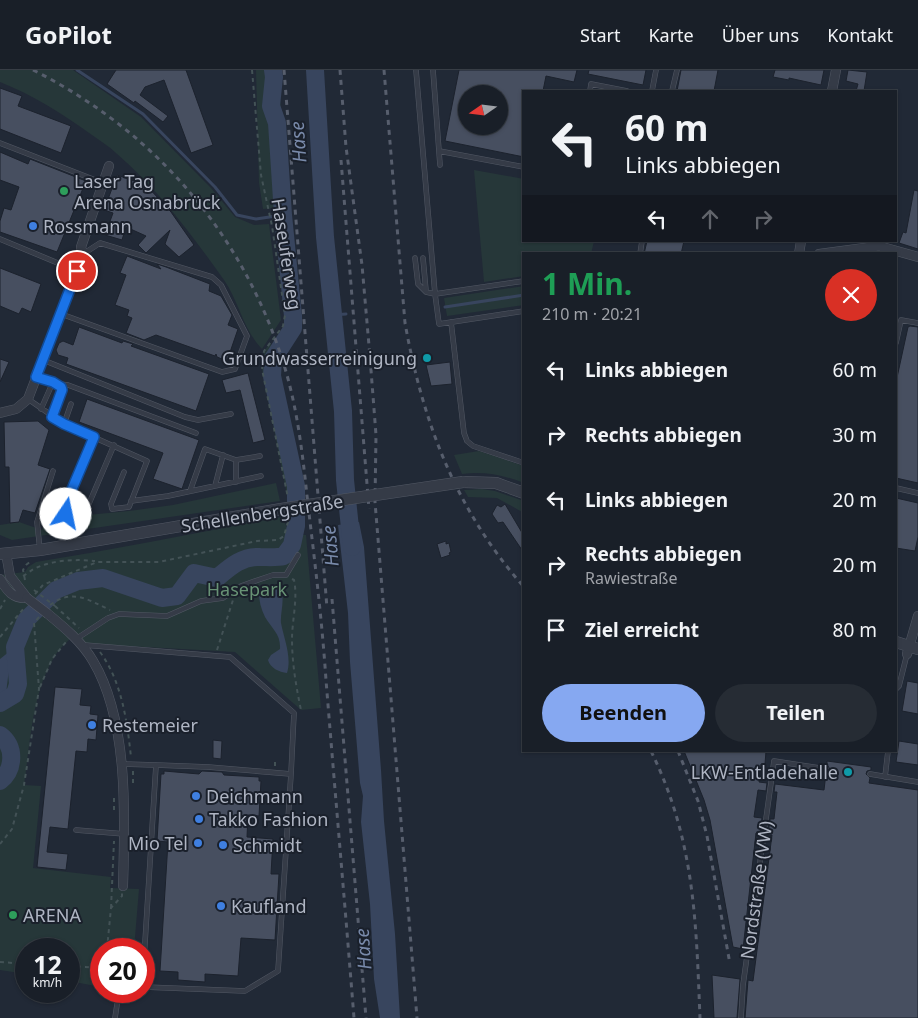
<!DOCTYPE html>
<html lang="de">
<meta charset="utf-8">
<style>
body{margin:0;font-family:"Noto Sans",sans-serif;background:#262c34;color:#f1f3f6;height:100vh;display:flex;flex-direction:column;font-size:19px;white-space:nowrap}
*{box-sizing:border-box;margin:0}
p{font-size:16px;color:#9fa2a8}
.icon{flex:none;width:28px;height:28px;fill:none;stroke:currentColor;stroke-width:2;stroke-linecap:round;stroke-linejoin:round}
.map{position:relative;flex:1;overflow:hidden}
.details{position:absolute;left:522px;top:182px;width:375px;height:500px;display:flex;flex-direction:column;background:#191f28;border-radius:0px;box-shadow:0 1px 4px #0004,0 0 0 1px #373d45}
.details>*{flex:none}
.top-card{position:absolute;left:522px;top:20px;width:375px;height:152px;border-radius:0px;box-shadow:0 1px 4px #0004,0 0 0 1px #373d45;background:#191f28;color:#f1f3f6;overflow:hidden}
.needle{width:32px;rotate:256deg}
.controls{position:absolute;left:458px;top:15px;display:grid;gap:10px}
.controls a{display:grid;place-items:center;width:50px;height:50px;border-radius:50%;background:#191f28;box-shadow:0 1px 4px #0004,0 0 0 1px #373d45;font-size:25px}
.speed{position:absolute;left:15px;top:868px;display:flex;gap:10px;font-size:25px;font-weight:700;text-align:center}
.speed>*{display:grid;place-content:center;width:65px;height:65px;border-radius:50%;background:#191f28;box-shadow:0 1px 4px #0004,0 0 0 1px #373d45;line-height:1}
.speed small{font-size:12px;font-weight:400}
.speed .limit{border:8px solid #d22;background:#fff;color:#111}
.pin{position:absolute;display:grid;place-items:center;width:42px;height:42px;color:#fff;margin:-21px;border:2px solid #fff;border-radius:50%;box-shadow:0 1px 5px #0007}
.me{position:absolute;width:55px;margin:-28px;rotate:11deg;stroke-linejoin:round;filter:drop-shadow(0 0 4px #0008)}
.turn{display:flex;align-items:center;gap:18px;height:105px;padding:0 20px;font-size:22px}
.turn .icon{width:65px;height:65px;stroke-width:2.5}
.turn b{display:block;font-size:35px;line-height:42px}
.lanes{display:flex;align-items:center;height:48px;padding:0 20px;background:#0003;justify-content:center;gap:25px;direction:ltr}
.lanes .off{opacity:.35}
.round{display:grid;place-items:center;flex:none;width:52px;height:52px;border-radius:26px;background:#262c34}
.head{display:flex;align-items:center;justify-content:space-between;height:85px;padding:0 20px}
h1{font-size:30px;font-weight:700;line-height:38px;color:#1e9e55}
.primary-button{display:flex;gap:10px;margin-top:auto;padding:10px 20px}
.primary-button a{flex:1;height:58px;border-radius:30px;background:#86a8f1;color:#111;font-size:20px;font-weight:700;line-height:58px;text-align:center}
.primary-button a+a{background:#262c34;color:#f1f3f6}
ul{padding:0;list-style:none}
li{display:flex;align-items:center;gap:15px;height:65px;padding:0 20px}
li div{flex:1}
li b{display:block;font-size:19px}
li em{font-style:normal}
header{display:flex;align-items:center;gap:30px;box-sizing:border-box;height:70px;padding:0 25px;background:#191f28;border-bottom:1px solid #373d45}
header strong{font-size:24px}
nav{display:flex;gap:28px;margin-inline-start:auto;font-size:18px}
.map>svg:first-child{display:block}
.green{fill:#263739}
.water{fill:#38455e}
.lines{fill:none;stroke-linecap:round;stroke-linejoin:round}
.stream{stroke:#38455e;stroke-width:3}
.river{stroke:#38455e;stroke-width:18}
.building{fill:#474f60;stroke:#1c222d;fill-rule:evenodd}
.service-casing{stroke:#525864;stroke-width:5.5}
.minor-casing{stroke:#525864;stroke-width:10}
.tertiary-casing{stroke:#525864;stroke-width:12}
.path{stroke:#435256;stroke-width:2;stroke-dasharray:4 4;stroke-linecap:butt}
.service{stroke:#353b47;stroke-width:4.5}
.minor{stroke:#353b47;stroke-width:9}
.tertiary{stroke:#353b47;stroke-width:11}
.rail{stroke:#575e6d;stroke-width:3;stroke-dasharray:5 5;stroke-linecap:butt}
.minor-bridge-casing{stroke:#525864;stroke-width:10;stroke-linecap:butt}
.tertiary-bridge-casing{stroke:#525864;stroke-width:12;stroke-linecap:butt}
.path-bridge{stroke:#435256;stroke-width:2;stroke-dasharray:4 4;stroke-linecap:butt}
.minor-bridge{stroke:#353b47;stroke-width:9}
.tertiary-bridge{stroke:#353b47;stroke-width:11}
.route-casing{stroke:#114b97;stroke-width:12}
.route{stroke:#1a73e8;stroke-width:9}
.leisure-dot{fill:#2e9e5b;stroke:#1a202b;stroke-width:2}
.shop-dot{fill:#3f7fe0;stroke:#1a202b;stroke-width:2}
.culture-dot{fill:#0f9aa8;stroke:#1a202b;stroke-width:2}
.labels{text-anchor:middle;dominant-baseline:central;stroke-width:4;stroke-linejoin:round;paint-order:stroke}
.poi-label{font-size:18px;fill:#afb5c3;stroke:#1a202b;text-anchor:start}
.street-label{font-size:18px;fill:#afb5c3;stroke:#1a202b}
.park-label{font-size:18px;fill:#689275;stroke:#1a202b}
.water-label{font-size:19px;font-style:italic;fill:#798aaa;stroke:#1a202b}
</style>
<header>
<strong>GoPilot</strong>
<nav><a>Start</a><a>Karte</a><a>Über uns</a><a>Kontakt</a></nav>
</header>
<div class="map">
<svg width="918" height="948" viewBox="0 0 918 948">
<rect width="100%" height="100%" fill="#212936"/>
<path class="green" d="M0,0H73L141,47L211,118L235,147L254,155L269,154L281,250L262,279C243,260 239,231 224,210C192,165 158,119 116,83C109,76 100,71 92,65C63,44 33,25 0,12Z
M256,0H278L289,151L300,262L288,269L273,138L263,139L259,113Z
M474,100L524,109V171H594L591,184H524V206L484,212Z
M524,216V235L447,246L444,228Z
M270,273L276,285L273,289L272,306L296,416L297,429L288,430L262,299L264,281Z
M479,381L524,396V413C504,405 483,401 462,404L454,385Z
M276,413L280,431L12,470L0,465V455L19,452L42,460L47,449L129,441L173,435Z
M482,419L495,421L524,431V443L497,428L468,427L464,420Z
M282,447L290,464L306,465L321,638L301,640L235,582L128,576L127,579L82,575L73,566C66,573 58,580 53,589C32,625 30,674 24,715L41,716L33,798L111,807L110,818L139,819L134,879H101V917L69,911V879H26V904L0,900V505L25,502L28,497L36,492C118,479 200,462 282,447Z"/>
<path class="water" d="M359,452L364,477L381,700L384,751L395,864L400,948H380L374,909L370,834L361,752L363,726L360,713L350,592L348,543L338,455Z
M263,517C270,517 277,516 281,522C285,529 280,544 281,553C284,569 292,587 287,603C279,602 270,598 268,590L271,585L280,579C281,564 272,559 265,547C261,539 259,531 259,523Z
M15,577L16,588C7,595 9,605 7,615C7,621 3,626 0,631V589Z"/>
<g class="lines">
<path class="stream" d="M77,0L143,44L215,117L237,145L256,149L283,145
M445,237L524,225
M333,245L346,244"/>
<path class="river" d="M315,0L325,167L343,341L345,410L352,477
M0,633L15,624L18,614L15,577L26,550L56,520L78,511L103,508L162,528L177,526L194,503L217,508C230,497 242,486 260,487C268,487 276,488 284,486L292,475L296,456V416L272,306L273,289L293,258V246L283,145L277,53L271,36L274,7L273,0
M0,665C16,677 14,700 0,711"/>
</g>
<path class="building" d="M116,0H186L213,75L191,83L164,10L145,17L140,25L168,46L163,52L135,31L134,33L107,14Z
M459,0H577L574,12L546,6L543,21H524V87L445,71ZM466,24H499V56H466Z
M589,0H646L643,15L588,4Z
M681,0H718L714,21H677Z
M775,0H824L821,15L789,8V10L773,7Z
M848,0L867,2L864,21H856L858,14L846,11Z
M0,18L22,26L18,36L71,56L61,83L0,59Z
M0,82L28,94L30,89L86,111L57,182L0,162V151L4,138L11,140L19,117L0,110Z
M117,105L146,115L171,142L194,175L179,187L165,174L170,160L146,183L138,175L146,166L126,157L122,170L105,165L113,143L104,140Z
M914,120L918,121V179L899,173L903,162L906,163Z
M647,171H684L681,184H644Z
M127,186L161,199L157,194L166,197L210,214L209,221L221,226L232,245L228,255L238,259L227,291L217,287L216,284L215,286L156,265L144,270L126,263L132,248L127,246L129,240L115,235L126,205L120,203Z
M0,198L41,214L31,242L22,238L19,244L0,236Z
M910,256L918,257V413L896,408V312L908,257Z
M79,257L122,273L123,271L133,274L131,276L209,304L196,341L66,294L68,288L58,285L56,280L59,273L63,271L73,275Z
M0,289L9,292L0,312Z
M450,292L452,314L431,316L426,295Z
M248,303L265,370L253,373L240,320L226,323L222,310Z
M87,329L199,370L182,419L153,409L163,383L79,352Z
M38,351L49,360L38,395L50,399L35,443L23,440L19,452L10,453L9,397H5L4,352Z
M896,428L918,433V467L915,481L896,478Z
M505,434L524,466V483L503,452L498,453L492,444L497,435L501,437Z
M446,471V474L449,473L451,482L449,483L450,485L441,488L437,474Z
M907,611L918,613V644L902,641Z
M55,617L82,619L80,635L91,636L90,644L98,645L96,670L88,669L87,682L76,681L68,759L50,757L47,782L68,784L66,800L37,797Z
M213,670L222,671L221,689L213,688Z
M899,671L918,674V695L896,692Z
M684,681H766L765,694H761L759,712L767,713L766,721L758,720L754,747L762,748L760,764L756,763L743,879L733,877L710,750L704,730Z
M827,691L871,697V700L867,701L866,704L870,708L869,713L918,720V948H745L748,910L753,911L772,765H768L770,749H774L777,722H774L775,714L824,720L826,703L830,699L827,695Z
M164,701L199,704L202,701L222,702L224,705L259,707V711H261L259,746L248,745L247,767L273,769L271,804H279L275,870L241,868L238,906L205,904V912L178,910V902L160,901L168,772L157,771L161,704H164Z
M712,905L740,909L737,948H714Z"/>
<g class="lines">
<g class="service-casing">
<path id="service" d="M433,0L440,95
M590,21L591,14L627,21
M652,21L656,0
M672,21L677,0
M0,73L103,113
M439,81L524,97
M0,169L77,201
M640,184L642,171
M415,188L418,214L426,222L435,224L416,0
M423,188L426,221
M524,211L435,224L439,254L524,241
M61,244L222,302L235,299L247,266L221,215L212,207L100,173L83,184
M451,252L464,363L467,371L473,376L524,393
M896,273L901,250L918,253
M43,290L185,347L198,350L231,344
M36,307L53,312L61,317L62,320L52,347
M59,314L68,315L196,363
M28,329L64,354L147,391L129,437L112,439L111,434L124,402
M41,339L53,312
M64,354L71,334
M94,367L64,438V441L67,444L85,443L114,375
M236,412V390
M215,416L223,385
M896,418L918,423
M190,421L205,379L236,390L260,386
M131,431L168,426L261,406
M40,480L37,452L53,401
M76,569L108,548L119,544L167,546L201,531L223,528L241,516L261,509L273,505H286L298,485
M84,575L230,587L294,643L291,704L208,697L156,695
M896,619L899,616L907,584
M122,694L156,695L144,889
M870,704L918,712
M885,707L888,681
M76,760L125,764
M144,917L245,921L278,901L291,704
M115,948L118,928
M741,948L743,915L774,691L826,699"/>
</g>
<g class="minor-casing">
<path id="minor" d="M832,21L836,0
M799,184L801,171
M819,184L879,176L918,187
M0,343L16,339L28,329L83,185L81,177L109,96
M6,483L10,506L27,528
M0,509C7,521 13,529 27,528
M48,544C65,558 82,572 93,591C129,651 125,748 123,816
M907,584L918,546"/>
</g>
<g class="tertiary-casing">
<path id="tertiary" d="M463,412L496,413L524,423
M0,484L40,480L281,439
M896,572L918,579"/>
</g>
<path class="path" d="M252,0L261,105L272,156L285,245L283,256L264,281L262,299L288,428
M23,506C27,504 31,500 36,498C53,490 76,489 95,491
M292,509L294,510C298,528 292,551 292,569C292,593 296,616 301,640L299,641
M25,510L23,500L26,495L31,491
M35,524L43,515L97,492H159L257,471L278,470L284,466L289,448
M50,535C73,518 88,530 110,540
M55,536L79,558
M0,539L5,530
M0,567L24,538
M217,580L233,530
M100,582C122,612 127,651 131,687
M40,617L52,589L66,572
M275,696V689
M133,701V714
M114,728V743
M0,774L12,759L24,715L39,619L34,553L39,547
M111,838L114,771
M107,879L111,838L122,826V823
M0,892L26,894
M69,896L101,898"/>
<use href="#service" class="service"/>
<use href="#minor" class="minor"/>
<use href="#tertiary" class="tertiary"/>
<path class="rail" d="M33,0C155,61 244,165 284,295C298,340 303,388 308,435C315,493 322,551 326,610C335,722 345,835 354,948
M284,0L327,538
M340,0L346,77L362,195L370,287L376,365L375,432L379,481L417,948
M384,0L405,253C423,353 456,440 524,517
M341,90L369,439
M332,529L366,948
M651,681C695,771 696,851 700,948
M678,681L698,731L707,766L730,894"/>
<g class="minor-bridge-casing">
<path id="minor-bridge" d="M27,528L48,544"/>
</g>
<g class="tertiary-bridge-casing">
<path id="tertiary-bridge" d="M281,439L463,412"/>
</g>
<path class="path-bridge" d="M34,520L55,536"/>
<use href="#minor-bridge" class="minor-bridge"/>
<use href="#tertiary-bridge" class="tertiary-bridge"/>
</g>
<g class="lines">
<g class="route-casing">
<path id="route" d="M66,444L64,441V438L94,367L64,354L52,347L62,320L61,317L53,312L36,307L77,201"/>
</g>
<use href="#route" class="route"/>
</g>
<g class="leisure-dot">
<circle cx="64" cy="121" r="5"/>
<circle cx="13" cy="845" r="5"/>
</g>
<g class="shop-dot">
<circle cx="33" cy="156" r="5"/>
<circle cx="92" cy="655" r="5"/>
<circle cx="196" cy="726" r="5"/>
<circle cx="199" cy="749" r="5"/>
<circle cx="198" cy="773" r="5"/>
<circle cx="223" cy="775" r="5"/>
<circle cx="221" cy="836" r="5"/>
</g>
<g class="culture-dot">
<circle cx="427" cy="288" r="5"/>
<circle cx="848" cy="702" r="5"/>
</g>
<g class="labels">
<g class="poi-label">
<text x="74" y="111">Laser Tag<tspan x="74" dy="21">Arena Osnabrück</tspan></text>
<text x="43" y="156">Rossmann</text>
<text x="417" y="288" text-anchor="end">Grundwasserreinigung</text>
<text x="102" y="655">Restemeier</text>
<text x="838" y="702" text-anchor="end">LKW-Entladehalle</text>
<text x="206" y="726">Deichmann</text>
<text x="209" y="749">Takko Fashion</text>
<text x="188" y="773" text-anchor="end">Mio Tel</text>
<text x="233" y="775">Schmidt</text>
<text x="231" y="836">Kaufland</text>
<text x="23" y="845">ARENA</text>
</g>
<g class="street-label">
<text transform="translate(287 184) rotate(81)">Haseuferweg</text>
<text transform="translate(262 443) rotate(-9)">Schellenbergstraße</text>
<text transform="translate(756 820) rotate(-82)">Nordstraße (VW)</text>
</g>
<g class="park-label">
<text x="247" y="519">Hasepark</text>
</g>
<g class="water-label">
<text transform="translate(298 72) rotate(-94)">Hase</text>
<text transform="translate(330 476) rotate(-95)">Hase</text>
<text transform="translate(363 879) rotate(-94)">Hase</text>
</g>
</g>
</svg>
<div class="controls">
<a><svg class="needle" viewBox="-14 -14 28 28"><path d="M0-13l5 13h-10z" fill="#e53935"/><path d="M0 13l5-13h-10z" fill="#9fa2a8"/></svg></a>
</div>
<div class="speed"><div>12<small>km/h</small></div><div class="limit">20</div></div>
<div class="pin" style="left:77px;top:201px;background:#d93025"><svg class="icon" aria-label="arrive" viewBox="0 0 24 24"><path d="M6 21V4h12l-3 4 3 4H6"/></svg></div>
<svg class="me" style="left:66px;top:444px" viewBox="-20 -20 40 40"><circle r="19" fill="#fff"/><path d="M0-13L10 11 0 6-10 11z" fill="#1a73e8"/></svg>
<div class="top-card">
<div class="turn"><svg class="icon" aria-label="left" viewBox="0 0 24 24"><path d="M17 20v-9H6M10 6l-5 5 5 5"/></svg><div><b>60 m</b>Links abbiegen</div></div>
<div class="lanes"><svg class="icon" aria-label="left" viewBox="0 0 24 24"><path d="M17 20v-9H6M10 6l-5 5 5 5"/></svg><svg class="icon off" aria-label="ahead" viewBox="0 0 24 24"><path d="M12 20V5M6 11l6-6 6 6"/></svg><svg class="icon off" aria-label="right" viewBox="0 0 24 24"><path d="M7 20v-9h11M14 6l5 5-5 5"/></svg></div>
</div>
<section class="details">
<div class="head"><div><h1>1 Min.</h1><p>210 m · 20:21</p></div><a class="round" style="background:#d93025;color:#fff"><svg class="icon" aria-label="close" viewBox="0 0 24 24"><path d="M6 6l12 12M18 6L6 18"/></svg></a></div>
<ul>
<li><svg class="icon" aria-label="left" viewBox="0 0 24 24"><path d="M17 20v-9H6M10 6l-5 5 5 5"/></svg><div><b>Links abbiegen</b></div><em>60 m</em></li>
<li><svg class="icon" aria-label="right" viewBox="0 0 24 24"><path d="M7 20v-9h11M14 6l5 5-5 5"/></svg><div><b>Rechts abbiegen</b></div><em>30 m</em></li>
<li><svg class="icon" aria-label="left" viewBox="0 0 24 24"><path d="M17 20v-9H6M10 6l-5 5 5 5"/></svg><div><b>Links abbiegen</b></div><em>20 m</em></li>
<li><svg class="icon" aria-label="right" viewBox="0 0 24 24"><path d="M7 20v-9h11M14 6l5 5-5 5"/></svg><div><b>Rechts abbiegen</b><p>Rawiestraße</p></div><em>20 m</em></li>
<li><svg class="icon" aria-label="arrive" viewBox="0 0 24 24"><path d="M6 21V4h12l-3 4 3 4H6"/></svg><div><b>Ziel erreicht</b></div><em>80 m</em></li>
</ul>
<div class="primary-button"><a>Beenden</a><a>Teilen</a></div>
</section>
</div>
